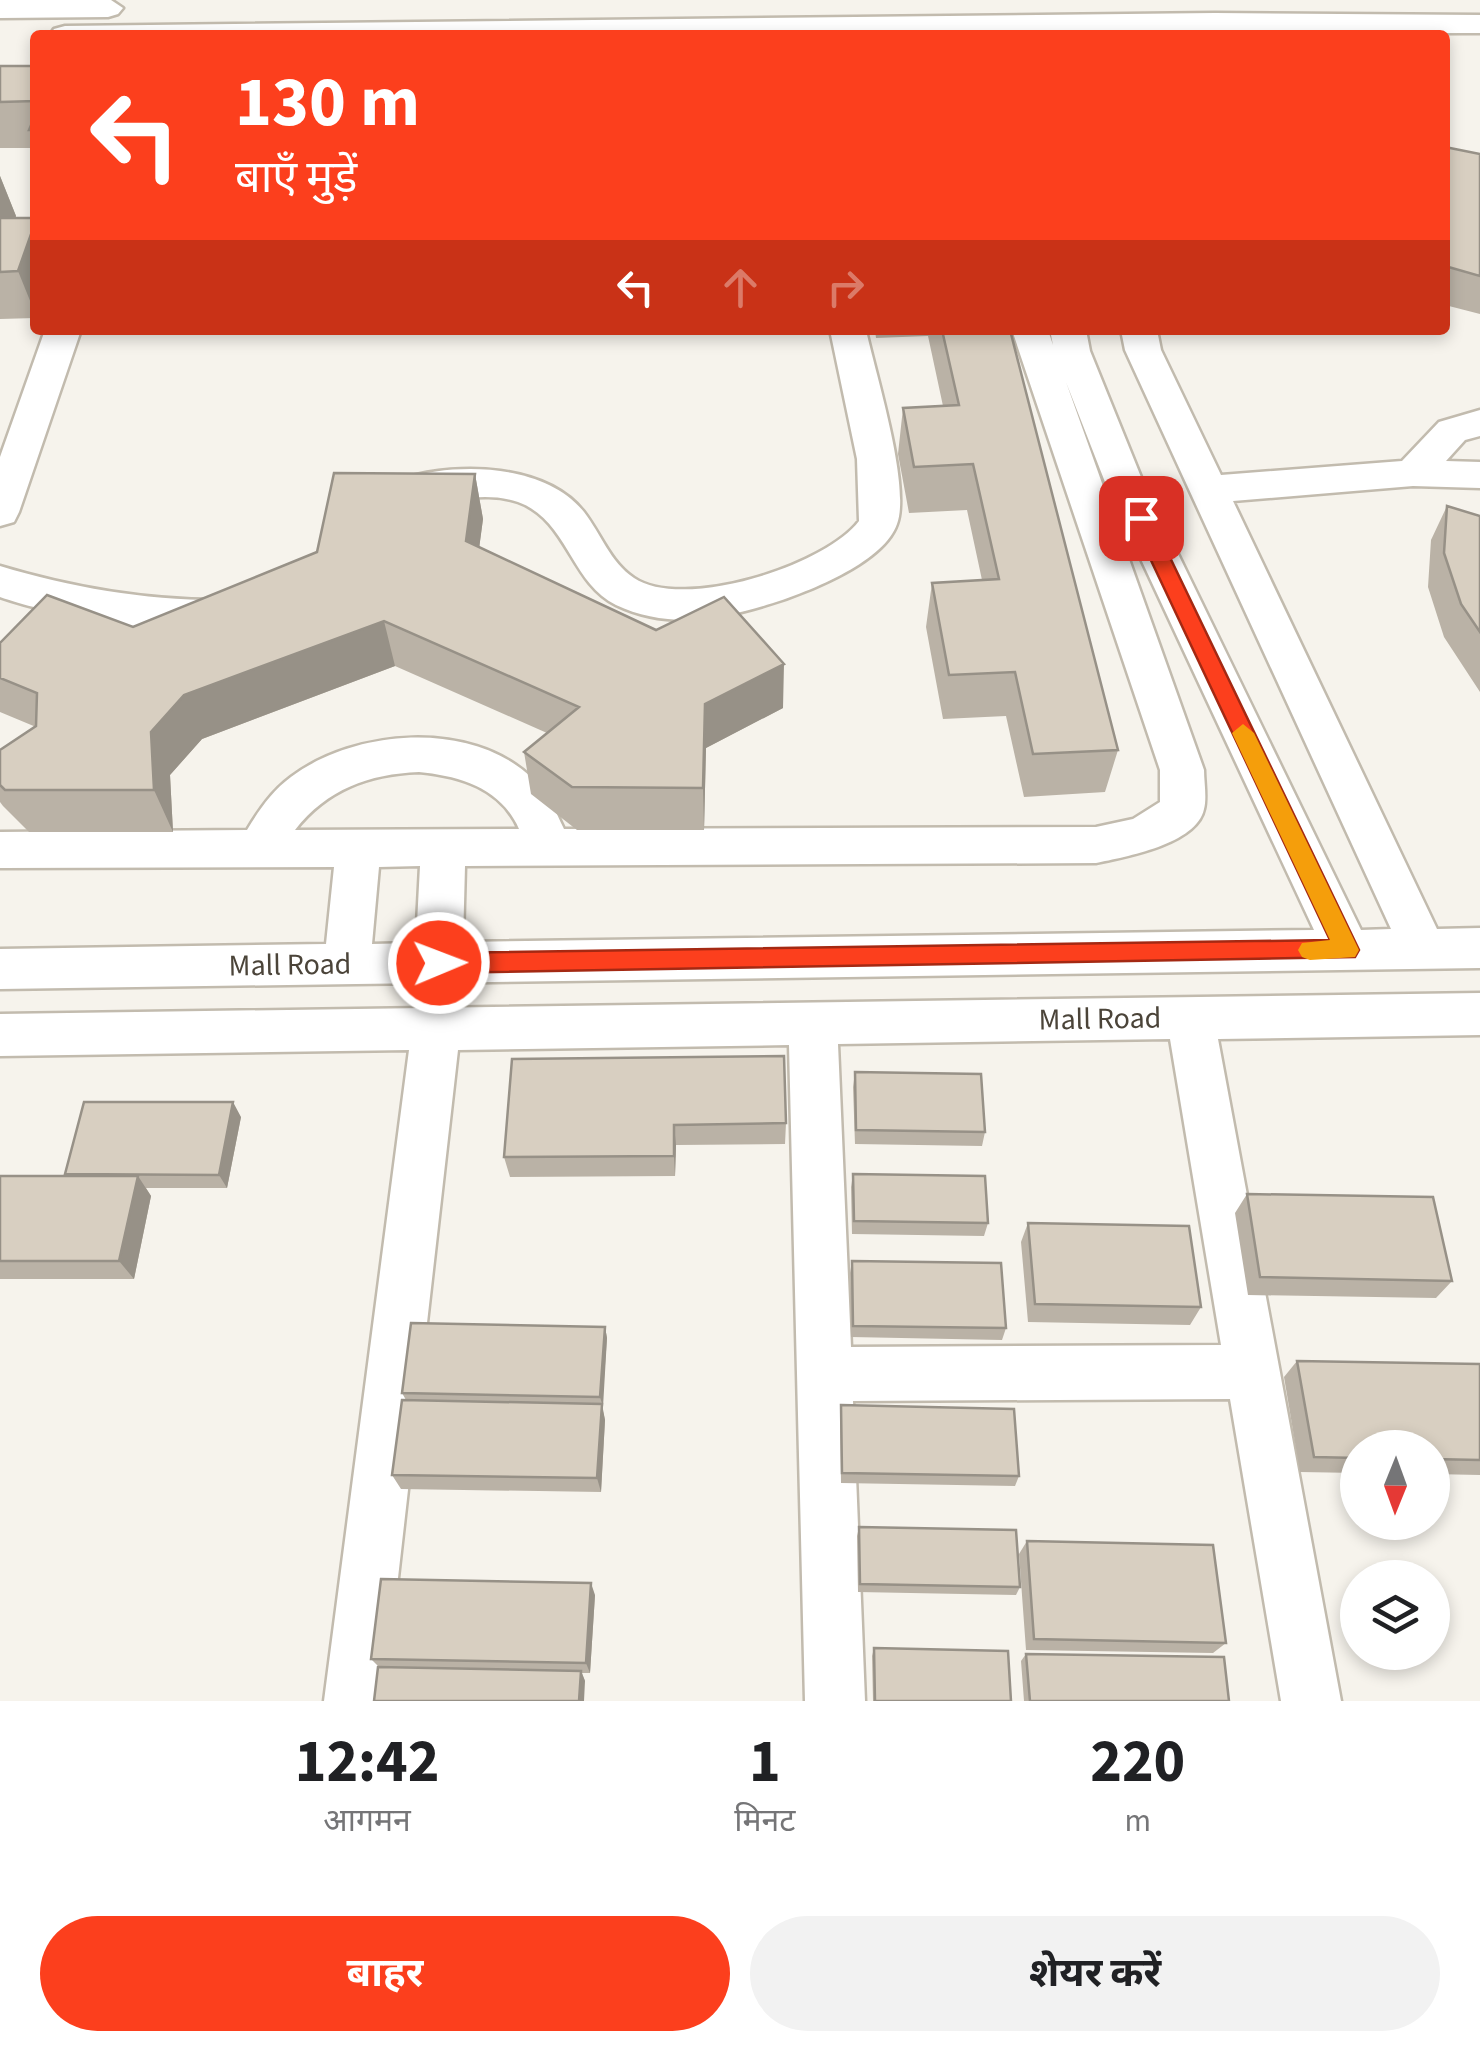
<!DOCTYPE html>
<html lang="hi">
<meta charset="utf-8">
<style>
body{margin:0;font-family:"Source Sans 3","Noto Sans Devanagari",sans-serif;background:#f2f2f2;color:#202124;height:100vh;display:flex;flex-direction:column;font-size:38px;white-space:nowrap}
*{box-sizing:border-box;margin:0}
p{font-size:32px;color:#757577}
.icon{flex:none;width:55px;height:55px;fill:none;stroke:currentColor;stroke-width:2;stroke-linecap:round;stroke-linejoin:round}
.map{position:relative;height:1701px;overflow:hidden}
.details{display:flex;flex-direction:column;background:#fff;flex:1}
.details>*{flex:none}
.banner{position:absolute;left:30px;top:30px;width:1420px;height:305px;border-radius:10px;box-shadow:0 5px 15px #0003;background:#fc3f1d;color:#fff;overflow:hidden}
.needle{width:65px;rotate:181deg}
.tools{position:absolute;left:1340px;top:1430px;display:grid;gap:20px}
.tools a{display:grid;place-items:center;width:110px;height:110px;border-radius:50%;background:#fff;box-shadow:0 5px 15px #0003;font-size:50px}
.pin{position:absolute;display:grid;place-items:center;width:85px;height:85px;color:#fff;margin:-42px;border-radius:20px;box-shadow:0 5px 15px #0006}
.me{position:absolute;width:110px;margin:-55px;rotate:89deg;stroke-linejoin:round;filter:drop-shadow(0 0 8px #0008)}
.turn{display:flex;align-items:center;gap:35px;height:210px;padding:0 40px;font-size:45px}
.turn .icon{width:130px;height:130px;stroke-width:2.5}
.turn b{display:block;font-size:70px;line-height:85px}
.lanes{display:flex;align-items:center;height:95px;padding:0 40px;background:#0003;justify-content:center;gap:50px;direction:ltr}
.lanes .off{opacity:.35}
.eta{display:flex;justify-content:space-evenly;align-items:center;height:170px;text-align:center}
.eta b{font-size:60px;font-weight:700;line-height:70px}
.primary-button{display:flex;gap:20px;margin-top:auto;padding:20px 40px}
.primary-button a{flex:1;height:115px;border-radius:60px;background:#fc3f1d;color:#fff;font-size:40px;font-weight:700;line-height:115px;text-align:center}
.primary-button a+a{background:#f2f2f2;color:#202124}
.map>svg:first-child{display:block}
.lines{fill:none;stroke-linecap:round;stroke-linejoin:round}
.minor-casing{stroke:#c2bbae;stroke-width:5}
.minor{fill:#fff;fill-rule:evenodd}
.wall{fill:#bab2a6}
.shaded-wall{fill:#979187}
.building{fill:#d8cfc1;stroke:#979187;stroke-width:2.5}
.route{fill:#fc3f1d;stroke:#a42913;stroke-width:2.5}
.slow{fill:#f59e0b}
.labels{text-anchor:middle;dominant-baseline:central;stroke-width:10;stroke-linejoin:round;paint-order:stroke}
.street-label{font-size:30px;fill:#4b4439;stroke:#fff}
</style>
<div class="map">
<svg width="1480" height="1701" viewBox="0 0 1480 1701">
<rect width="100%" height="100%" fill="#f6f3ec"/>
<g class="lines">
<g class="minor-casing">
<path id="minor" d="M0,0H111L123,8L118,14L108,17L0,18Z
M1215,13L1480,15V33L50,35L54,29L65,26Z
M45,330H81L19,512L14,522L0,526V457Z
M830,330H866C875,372 911,486 897,524C880,574 753,614 705,619C675,622 643,618 616,605C570,582 568,520 518,502C481,489 441,507 405,496L400,487L405,478C459,462 546,464 584,512C601,534 610,562 634,578C683,611 825,566 859,521L857,459Z
M1012,330H1048L1053,345L1050,330H1086L1090,351L1143,482L1361,930L1391,929L1125,350L1121,330H1157L1161,350L1221,475L1402,461L1439,422L1480,410V436L1465,440L1446,461L1480,462V488L1413,486L1233,501L1437,929L1480,928V968L0,989V949L326,944L334,867L0,868V832L247,830C259,810 272,791 291,777C355,729 470,720 531,777C547,791 555,810 564,829L1096,827L1133,819L1160,802V770ZM1066,382L1105,482L1314,930L463,942L465,866L1096,863C1125,857 1197,844 1204,809C1207,798 1204,782 1204,770ZM419,772C460,776 501,788 519,829L295,830C327,789 369,774 419,772ZM420,866L416,943L372,944L379,867Z
M0,566C73,588 149,601 226,600L240,604L246,615L240,626C187,642 54,616 0,597Z
M1480,993V1035L1218,1039L1341,1701H1281L1230,1399L853,1401L865,1701H805L789,1045L458,1050L384,1701H324L409,1050L0,1056V1014ZM1170,1039L1221,1345L851,1347L838,1044Z"/>
</g>
<use href="#minor" class="minor"/>
</g>
<path class="wall" d="M0,66H35V148H0Z
M1445,147L1480,154V314L1445,305Z
M0,176L16,216L15,218H35V318L0,319Z
M875,330H1010L1118,750L1105,792L1024,797L1006,716L943,719L926,627L932,583L982,580L967,510L909,513L898,454L903,408L943,406L928,336L876,338Z
M475,474L483,519L479,548L783,708L706,748L704,830H577L531,794L524,752L547,733L395,666L202,739L170,775L173,832H29L3,806L0,802V750L36,727L0,712V643L133,627L317,552Z
M1447,506L1480,516V692L1444,637L1428,587L1431,540Z
M512,1059L786,1123L785,1144L676,1145L675,1176L510,1177L504,1157Z
M855,1072L985,1132L982,1146L855,1144L853,1087Z
M241,1117L227,1188H146L151,1196L134,1279H0V1176H67L65,1174Z
M853,1174L988,1223L984,1236L852,1234L851,1187Z
M1247,1194L1452,1281L1436,1298L1248,1295L1235,1213Z
M1028,1223L1201,1307L1190,1325L1028,1322L1021,1242Z
M852,1261L1006,1328L1002,1340L851,1337L850,1273Z
M605,1327L607,1338L602,1407L605,1420L601,1492L401,1489L392,1475L406,1400L402,1393Z
M1297,1361L1480,1364V1475L1432,1474V1448H1358V1473L1300,1472L1284,1377Z
M841,1405L1019,1476L1015,1486L841,1483L840,1416Z
M859,1527L1020,1587L1016,1595L858,1592L857,1536Z
M1027,1541L1226,1643L1213,1653L1026,1650L1019,1554Z
M595,1595L590,1673H582L585,1681L379,1667L371,1659Z
M874,1648L1011,1701H873L872,1656Z
M1026,1654L1229,1701H1024L1021,1661Z"/>
<path class="shaded-wall" d="M0,176L16,216L0,259Z
M35,223V313L18,271Z
M475,474L483,519L474,587L466,541Z
M384,621L395,666L202,739L170,775L173,832L154,790L151,732L184,695Z
M784,664L783,708L706,748L704,830L703,788L705,704Z
M233,1102L241,1117L227,1188L219,1175Z
M674,1125L676,1145L675,1176L674,1156Z
M138,1176L151,1196L134,1279L119,1261Z
M605,1327L607,1338L603,1407L600,1397Z
M602,1404L605,1420L601,1492L597,1478Z
M591,1583L595,1595L590,1673L586,1663Z
M581,1671L585,1681L584,1701H579Z"/>
<path class="building" d="M0,66H35V101L0,102Z
M35,116V130H29Z
M1445,147L1480,154V276L1445,266Z
M0,218H35V223L18,271L0,272Z
M942,330H1010L1118,750L1033,754L1015,672L949,675L932,583L999,579L973,464L914,467L903,408L959,405Z
M334,473L475,474L466,541L656,630L724,597L784,664L705,704L703,788L572,787L524,752L579,707L384,621L184,695L151,732L154,790H5L0,785V750L36,726L37,693L0,678V643L47,595L133,627L317,552Z
M1447,506L1480,516V632L1461,604L1444,553Z
M784,1056L786,1123L674,1125V1156L504,1157L512,1059Z
M855,1072L981,1074L985,1132L856,1130Z
M84,1102H233L219,1175L65,1174Z
M853,1174L985,1176L988,1223L854,1221Z
M0,1176H138L119,1261H0Z
M1247,1194L1433,1197L1452,1281L1260,1277Z
M1028,1223L1189,1226L1201,1307L1035,1304Z
M852,1261L1001,1263L1006,1328L853,1326Z
M411,1323L605,1327L600,1397L402,1393Z
M1297,1361L1480,1364V1460L1432,1459V1448H1358V1458L1314,1457Z
M402,1400L602,1404L597,1478L392,1475Z
M841,1405L1014,1409L1019,1476L842,1473Z
M859,1527L1016,1530L1020,1587L860,1584Z
M1027,1541L1213,1545L1226,1643L1034,1639Z
M381,1579L591,1583L586,1663L371,1659Z
M874,1648L1008,1651L1011,1701H875Z
M1026,1654L1224,1657L1229,1701H1030Z
M378,1667L581,1671L579,1701H374Z"/>
<path class="route" d="M1141,511L1151,518L1359,950L1355,957L439,973L431,970L427,963L431,956L439,953L1330,940L1131,518Z"/>
<path class="slow" d="M1243,724L1254,733L1359,950L1355,957L1310,960L1302,957L1298,950L1302,943L1330,940L1232,733Z"/>
<g class="labels">
<g class="street-label">
<text transform="translate(290 965) rotate(-1)">Mall Road</text>
<text transform="translate(1100 1019) rotate(-1)">Mall Road</text>
</g>
</g>
</svg>
<div class="tools">
<a><svg class="needle" viewBox="-14 -14 28 28"><path d="M0-13l5 13h-10z" fill="#e53935"/><path d="M0 13l5-13h-10z" fill="#757577"/></svg></a>
<a><svg class="icon" aria-label="layers" viewBox="0 0 24 24"><path d="M12 4l9 5-9 5-9-5zM3 14l9 5 9-5"/></svg></a>
</div>
<div class="pin" style="left:1141px;top:518px;background:#d93025"><svg class="icon" aria-label="arrive" viewBox="0 0 24 24"><path d="M6 21V4h12l-3 4 3 4H6"/></svg></div>
<svg class="me" style="left:439px;top:963px" viewBox="-20 -20 40 40"><circle r="17" fill="#fc3f1d" stroke="#fff" stroke-width="3"/><path d="M0-11L8 9 0 5-8 9z" fill="#fff"/></svg>
<div class="banner">
<div class="turn"><svg class="icon" aria-label="left" viewBox="0 0 24 24"><path d="M17 20v-9H6M10 6l-5 5 5 5"/></svg><div><b>130 m</b>बाएँ मुड़ें</div></div>
<div class="lanes"><svg class="icon" aria-label="left" viewBox="0 0 24 24"><path d="M17 20v-9H6M10 6l-5 5 5 5"/></svg><svg class="icon off" aria-label="ahead" viewBox="0 0 24 24"><path d="M12 20V5M6 11l6-6 6 6"/></svg><svg class="icon off" aria-label="right" viewBox="0 0 24 24"><path d="M7 20v-9h11M14 6l5 5-5 5"/></svg></div>
</div>
</div>
<section class="details">
<div class="eta">
<div><b>12:42</b><p>आगमन</p></div>
<div><b>1</b><p>मिनट</p></div>
<div><b>220</b><p>m</p></div>
</div>
<div class="primary-button"><a>बाहर</a><a>शेयर करें</a></div>
</section>
